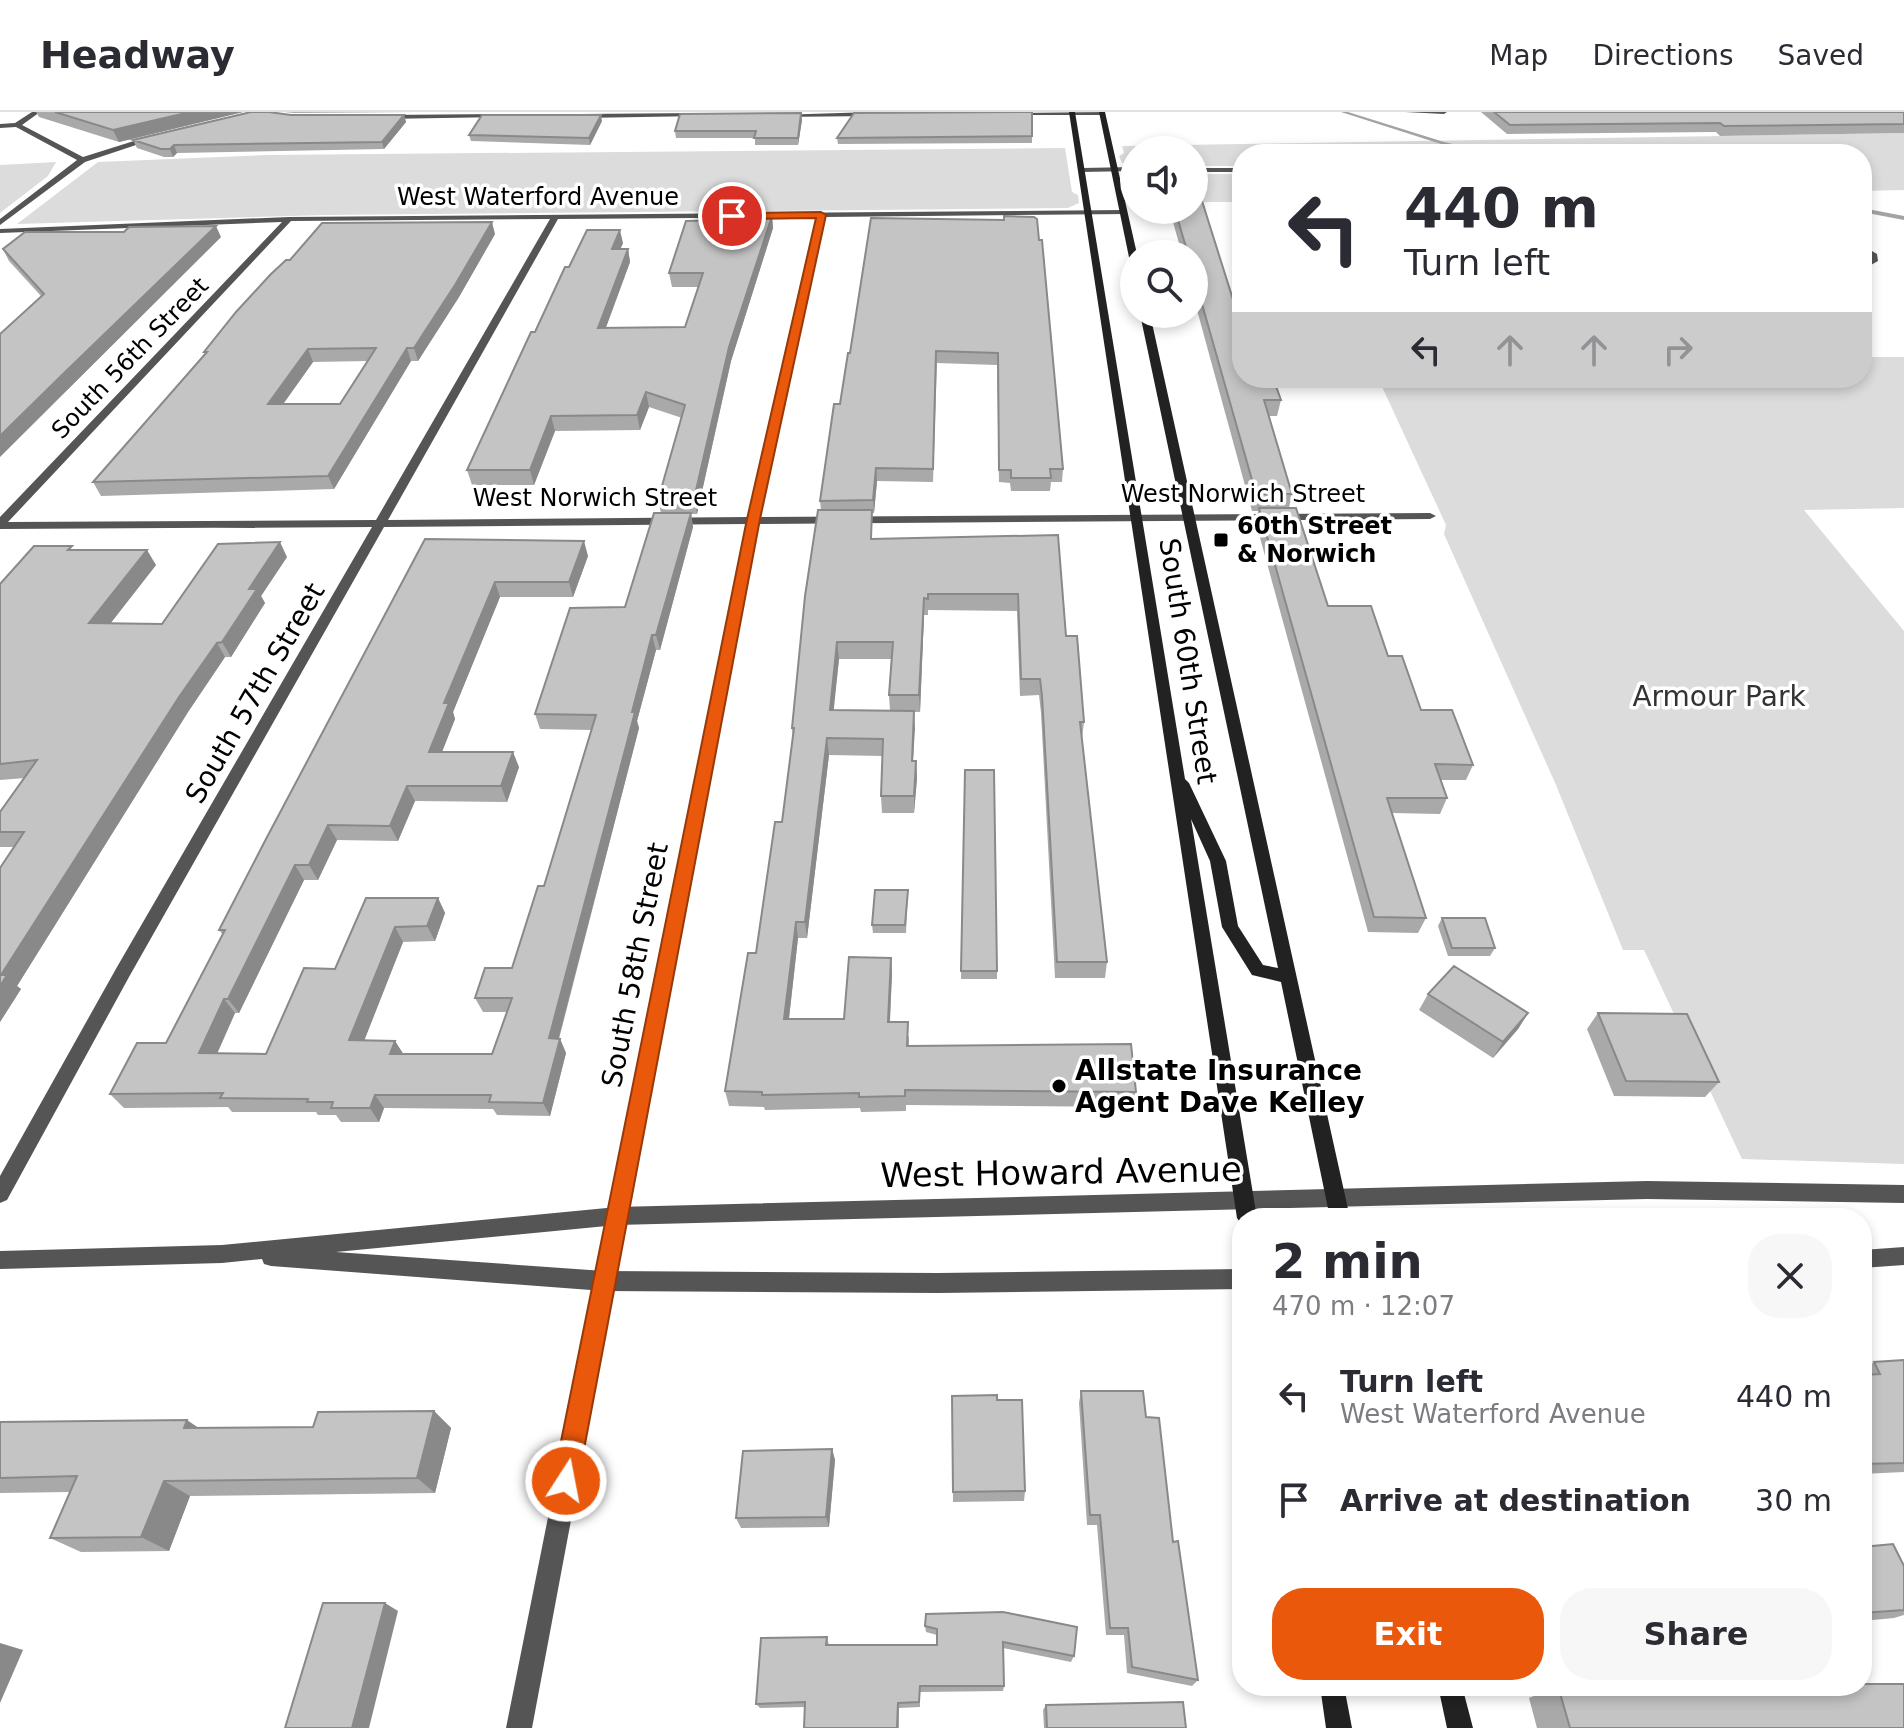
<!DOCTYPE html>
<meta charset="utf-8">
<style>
body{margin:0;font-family:"DejaVu Sans",sans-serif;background:#f7f7f7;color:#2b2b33;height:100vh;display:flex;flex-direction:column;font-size:30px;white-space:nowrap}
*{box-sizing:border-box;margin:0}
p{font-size:26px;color:#7c7c81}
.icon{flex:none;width:44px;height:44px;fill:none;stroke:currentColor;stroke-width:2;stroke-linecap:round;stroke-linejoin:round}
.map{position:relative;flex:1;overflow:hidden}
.details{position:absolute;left:1232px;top:1096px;width:640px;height:488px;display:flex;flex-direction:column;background:#fff;border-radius:32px;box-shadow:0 4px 12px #0003}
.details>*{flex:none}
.guide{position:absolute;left:1232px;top:32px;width:640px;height:244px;border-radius:32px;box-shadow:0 4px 12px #0003;background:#fff;color:#2b2b33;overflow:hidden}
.tools{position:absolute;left:1120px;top:24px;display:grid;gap:16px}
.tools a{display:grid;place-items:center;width:88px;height:88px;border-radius:50%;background:#fff;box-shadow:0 4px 12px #0003;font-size:40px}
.pin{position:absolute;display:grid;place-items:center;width:68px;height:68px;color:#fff;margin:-34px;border:4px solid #fff;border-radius:50%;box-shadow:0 2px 8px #0007}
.me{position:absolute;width:88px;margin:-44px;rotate:11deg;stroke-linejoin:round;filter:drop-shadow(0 0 6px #0008)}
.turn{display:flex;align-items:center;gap:28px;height:168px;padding:0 40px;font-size:36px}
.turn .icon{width:104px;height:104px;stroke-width:2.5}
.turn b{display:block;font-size:56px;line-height:68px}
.lanes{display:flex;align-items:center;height:76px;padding:0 40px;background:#0003;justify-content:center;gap:40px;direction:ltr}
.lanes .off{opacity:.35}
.round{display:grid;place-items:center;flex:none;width:84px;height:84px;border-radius:32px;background:#f7f7f7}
.overview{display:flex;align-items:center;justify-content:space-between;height:136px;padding:0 40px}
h1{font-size:48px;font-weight:700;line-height:60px}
.button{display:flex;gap:16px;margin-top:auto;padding:16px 40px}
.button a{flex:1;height:92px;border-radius:32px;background:#ea580c;color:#fff;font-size:32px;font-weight:700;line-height:92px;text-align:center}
.button a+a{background:#f7f7f7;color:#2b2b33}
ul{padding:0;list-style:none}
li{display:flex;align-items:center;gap:24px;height:104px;padding:0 40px}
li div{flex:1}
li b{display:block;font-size:30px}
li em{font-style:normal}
header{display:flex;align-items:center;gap:48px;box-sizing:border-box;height:112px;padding:0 40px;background:#fff;border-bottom:2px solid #e1e1e2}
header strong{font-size:38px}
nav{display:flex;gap:44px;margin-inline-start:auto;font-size:28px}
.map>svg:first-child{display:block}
.green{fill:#dcdcdc}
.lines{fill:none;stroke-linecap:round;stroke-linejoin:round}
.stream{fill:#a3a3a3;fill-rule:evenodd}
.minor{fill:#555;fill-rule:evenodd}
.tertiary{fill:#555;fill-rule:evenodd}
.secondary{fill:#222;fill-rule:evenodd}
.wall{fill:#a9a9a9;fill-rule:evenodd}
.shaded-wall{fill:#898989}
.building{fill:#c4c4c4;stroke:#898989;stroke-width:2;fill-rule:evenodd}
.route{fill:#ea580c;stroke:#983908;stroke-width:2}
.poi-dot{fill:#000;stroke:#fff;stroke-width:3}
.labels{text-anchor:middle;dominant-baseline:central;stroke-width:7;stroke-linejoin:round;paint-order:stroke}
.far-street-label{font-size:24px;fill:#000;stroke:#fff}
.far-poi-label{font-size:24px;font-weight:bold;fill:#000;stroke:#fff;text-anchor:start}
.street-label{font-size:28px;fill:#000;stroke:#fff}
.park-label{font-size:28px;fill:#333;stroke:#fff}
.poi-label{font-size:28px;font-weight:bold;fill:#000;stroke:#fff;text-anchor:start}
.near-street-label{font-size:34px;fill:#000;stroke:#fff}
</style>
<header>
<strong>Headway</strong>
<nav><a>Map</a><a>Directions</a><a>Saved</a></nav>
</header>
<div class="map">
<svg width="1904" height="1616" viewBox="0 0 1904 1616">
<rect width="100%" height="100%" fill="#fff"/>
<path class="green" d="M1904,21V78L1862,79V42H1242V54H1194V38H1134V54L1122,51L1119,44L1124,41L1122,34Z
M1065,36L1072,80L1078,83L1079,91L1068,96L325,103L17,112L98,50L268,43Z
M56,50L48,64L0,101V53Z
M1194,62H1242V90H1194Z
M1862,245H1904V396L1804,398L1904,519V1052L1742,1047L1644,838H1623L1556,673L1444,422L1446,413L1378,266H1862Z"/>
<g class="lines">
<path class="stream" d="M1341,0H1348L1444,30L1496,42H1486L1441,32Z
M1862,96L1904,104V108L1862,100Z"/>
<path class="minor" d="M32,0H40L22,13L83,45L153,23L160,25L85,50L0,113V107L77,48L16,15L0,16V12L15,11Z
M872,0L875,2L872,4L780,5L777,3Z
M1105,0L1102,3H1012L1009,1Z
M1405,0H1447L1444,2Z
M700,1L702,4L580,6L577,4L580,2Z
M500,2L502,5L384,7L381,5L384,3Z
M1134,55V59L1082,60L1078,58L1082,56Z
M1194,56H1242V60H1194Z
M1124,98L1127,102L825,105L759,405L1430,401L1436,404L1430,407L758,412L532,1616H506L746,412L384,415L129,865L7,1088L0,1091V1064L117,855L372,415L0,417V405L282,110L0,121V117L289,105ZM816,105L748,405L388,408L558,107ZM550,107L376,408L8,410L291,109Z
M1862,133L1877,142L1878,149L1862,158V152L1870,148V145L1862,140Z"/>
<path class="tertiary" d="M1647,1069L1904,1073V1091L1647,1087L617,1113L336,1140L604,1159L938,1161L1242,1157V1177L938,1181L604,1179L271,1154L264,1152L262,1147L222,1151L0,1157V1139L222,1133L617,1095Z
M1904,1135V1153L1862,1156V1138Z"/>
<path class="secondary" d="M1069,0H1075L1185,667L1189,671L1226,749L1238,814L1263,853L1278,856L1140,202H1150L1350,1106H1330L1281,870L1252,863L1222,815L1210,749L1191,707L1257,1106H1242V1113L1237,1106Z
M1099,0H1105L1137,142H1134V153L1130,150Z
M1320,1574H1344L1352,1616H1326Z
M1438,1574H1462L1473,1616H1447Z"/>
</g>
<path class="wall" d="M36,0H243L119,30L39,5Z
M284,0H415L294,1Z
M1032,0V31L838,32L837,26Z
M1481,0H1904V21L1720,24L1716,20L1507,22Z
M801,1L802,8L798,33H755V26H676L675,19Z
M291,3H404L406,10L384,37L177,41L173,45H164L137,36L133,28Z
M602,9L590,33L471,29L469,23Z
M1171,98H1194L1242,266L1281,288L1277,304H1268L1292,382L1289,396L1328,494L1388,544L1421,598L1473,653L1466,668H1441L1447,686L1440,702L1392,701L1426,806L1418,821L1368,820L1256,411L1258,399H1252L1194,187V142H1182L1171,103Z
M772,104L773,116L731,249L697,402H691L693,415L660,538H656L637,609L639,616L559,927H560L566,941L550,1004L497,1003L493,997L384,996L379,1010H341L336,1003H318L316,1000H232L228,995L124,996L110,982L166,931L223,823L219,818L425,427L588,444L573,485H500L453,600L455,607L442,640L519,655L507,690L415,689L398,729L337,728L318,768H304L239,901H235L217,942H266L335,857L366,786H438L445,801L435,829L403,830L364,928L395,929L403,942H492L507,900H483L475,886L512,856L544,774L591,618L540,617L535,602L625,495L661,401L658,388L682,306L649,295L640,318L555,319L534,373H472L467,358L569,155L623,131L620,137H628L630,150L606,215H685L699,175H672L669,161L735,108Z
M1004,108L1063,357L1062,370H1051L1050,379H1011L1010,371L999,370L997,253L937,251L933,370L877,369L874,401H872V427L1058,423L1066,524L1084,610L1082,626L1107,850L1105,866H1055L1041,601L1039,583L1020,584L1017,499L928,498V503H924L920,600H914L913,649H916L917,666L914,701H882L881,684L883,644L829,643L807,826H798L789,907H844L891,846L892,861L890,910L909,925V934L1136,980L1133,995L906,993V999L861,1000L860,996L765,998L764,995L729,994L725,979L756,841L782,710L793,626L792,616L821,398L820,389L850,241ZM839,547H891L889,583L890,599L833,598Z
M495,122L459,185L418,249H411L334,377L101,384L93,370L205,243L204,240ZM368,249L340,292H283L313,250Z
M221,125L67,278L41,184L9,149L3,137Z
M74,438L156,453L110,512H162L287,445L261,484L265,491L231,545H225L188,600L17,874L21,877L0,910V756L15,735H0V700L25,666L0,668V472Z
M965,658L997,859V867H961Z
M908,778L906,821H873L872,813Z
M1442,806L1495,836L1490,844H1448L1438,814Z
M1428,882L1528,901L1518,917L1493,946L1419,898Z
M1598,901L1719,970L1705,985L1614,984L1587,917Z
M1904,1248V1360L1862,1362V1257L1874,1250Z
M1081,1279L1146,1305L1173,1430L1198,1568L1192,1574L1127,1561L1124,1523H1106L1097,1413H1087L1079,1291Z
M952,1284L997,1288L1025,1379L1024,1389L953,1390Z
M434,1299L451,1316L435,1381L190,1384L169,1439L81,1440L50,1426L70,1380L0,1381V1366L198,1315H313Z
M832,1337L835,1348L829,1415L741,1416L736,1406Z
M1862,1435L1904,1454V1503L1894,1506L1862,1509Z
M925,1514L1074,1544L1071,1550L1003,1536L1004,1574L1003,1579L920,1580V1595L899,1596V1616H804L805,1595L760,1596L756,1592L827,1525L829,1533H937V1523L926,1520Z
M1558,1574L1904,1616H1537L1529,1586Z
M1046,1593L1186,1616H1044L1043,1598Z"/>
<path class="shaded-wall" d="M190,0H243L119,30L113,18Z
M801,1L802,8L798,33V26Z
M404,3L406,10L384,37L382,30Z
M601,3L602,9L590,33L589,26Z
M174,33L177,41L173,45L170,37Z
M772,104L773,116L731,249L697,402L694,387L729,235Z
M492,110L495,122L459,185L418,249L414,236Z
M216,114L221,125L0,345V324Z
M620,118L623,131L615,150L612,137Z
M628,137L630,150L601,229L598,216Z
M407,236L411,249L334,377L328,364Z
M308,237L313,250L274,305L268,292Z
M646,280L649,295L640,318L637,303Z
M551,304L555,319L534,373L530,358Z
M876,356L877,369L874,401L873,388Z
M691,401L693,415L660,538L656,523Z
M584,429L588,444L573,485L569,470Z
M280,430L287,445L261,484L265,491L231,545L222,530L249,477Z
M147,438L156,453L99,526L89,511Z
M495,470L500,485L453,600L455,607L436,655L429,640L444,591Z
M924,486V503L920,600L919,583Z
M652,523L656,538L637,609L639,616L555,940L549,926Z
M837,530L839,547L832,615L830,598Z
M217,531L225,545L188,600L17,874L21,877L0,910V874L1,863L179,585Z
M914,599L915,616L912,666V649Z
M827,626L829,643L807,826L805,810Z
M513,640L519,655L507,690L501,674Z
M916,649L917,666L914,701V684Z
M407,674L415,689L398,729L390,714Z
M328,713L337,728L318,768L309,753Z
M295,753L304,768L239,901L228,887Z
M438,786L445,801L435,829L427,814Z
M796,810L798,826L787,923L784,907Z
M395,815L403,830L359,942L349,928Z
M891,846L892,861L889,925L888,910Z
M224,887L235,901L211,955L199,941Z
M1528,901L1518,917L1493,946L1503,930Z
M560,927L566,941L550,1004L543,991Z
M395,929L404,943L390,942Z
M375,983L384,996L379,1010L370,996Z
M434,1299L451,1316L435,1381L417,1366Z
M187,1308L212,1325L184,1316Z
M832,1337L835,1348L829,1415L826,1405Z
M164,1369L190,1384L169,1439L141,1425Z
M385,1491L398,1499L369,1616H352Z
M0,1531L23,1538L0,1591Z"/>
<path class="building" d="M55,0H190L113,18Z
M251,0H269L291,3H404L382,30L174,33L170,37H161L133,28Z
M1032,0V24L837,26L854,1Z
M1494,0H1904V12L1724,14L1720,11L1510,13Z
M801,1L798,26H754L756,19H675L680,2Z
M482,3H601L589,26L469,23Z
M1194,89H1202L1242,216V266H1273L1281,288H1264L1292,382H1256L1194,164V142H1188L1175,98H1194Z
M737,103L772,104L729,235L694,387L658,388L685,293L646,280L637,303L551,304L530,358H467L531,220H535L565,155H569L587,118H620L612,137H628L598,216L685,215L703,161H669L686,109L735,108Z
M1004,104L1034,105L1037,107L1039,128H1042L1063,357H1050L1051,366H1011V358H999L998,241L936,239L933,357L876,356L873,388L820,389L834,292H840L848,241H850L871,106L1004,108Z
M492,110L455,173L414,236H407L328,364L93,370L207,240H204L236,200L270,163L286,148H290L322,111ZM376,236L340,292H268L308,237Z
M216,114L60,265L0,324V222L44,182L3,137L25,120H124L129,115Z
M1259,396H1296L1328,494H1371L1388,544H1402L1421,598H1452L1473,653L1435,652L1447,686H1387L1426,806L1374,805Z
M818,398H872L871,427L1058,423L1066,524H1077L1084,610H1080L1107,850H1057L1042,584L1040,567H1021L1018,482H928V487L924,486L919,583H889L893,530H837L830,598L914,599L912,649H916L914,684H881L883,627L827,626L805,810H796L784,907H844L849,845L891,846L888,910H908L907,934L1131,932L1136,980L905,978V984L859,985V981L762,983V980L725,979L748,841H756L775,710H782L794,616H792L805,484Z
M654,401H691L656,523H652L632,600H635L549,926L560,927L543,991L489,990L491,983H375L370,996H331L333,990H307L308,987L220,986L223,981L110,982L137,931H166L225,818H219L266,727L425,427L584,429L569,470H495L444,591H449L429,640H513L501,674H407L390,714L328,713L309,753H295L228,887H224L199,941L266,942L304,856L335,857L366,786H438L427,814L395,815L349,928L395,929L390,942H492L512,886H475L485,856H512L538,774H544L596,603L535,602L570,496L625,495Z
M280,430L249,477H257L222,530L217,531L179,585L1,863H7L0,874V756L24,720H0V700L37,648L0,652V472L34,434H72L68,438H147L89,511L162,512L218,432Z
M965,658H994L997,859H961Z
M875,778H908L905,813H872Z
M1442,806H1485L1495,836H1452Z
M1454,854L1528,901L1503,930L1428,882Z
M1598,901L1687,902L1719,970L1626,969Z
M1904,1248V1351L1862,1352V1263L1880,1262L1874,1250Z
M1081,1279H1143L1146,1305L1159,1306L1173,1430L1178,1429L1198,1568L1132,1555L1128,1516H1110L1100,1403H1090Z
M997,1283V1288H1022L1025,1379L953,1380L952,1284Z
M434,1299L417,1366L164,1369L141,1425L50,1426L77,1364L0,1366V1310L187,1308L184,1316L313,1315L318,1300Z
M832,1337L826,1405L736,1406L743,1339Z
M1893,1432L1904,1454V1498L1862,1501V1435Z
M323,1491H385L352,1616H285Z
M1003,1500L1077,1515L1074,1544L1003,1530L1004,1574H920L919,1590L898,1591L897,1616H804L805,1590L756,1592L761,1526L827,1525L826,1533H937V1517L925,1514L926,1502Z
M1862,1572H1904V1616H1570L1558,1574H1862Z
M1183,1590L1186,1616H1047L1046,1593Z"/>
<path class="route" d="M821,100L826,103L760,407L578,1369L575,1378L566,1381L557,1378L553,1369L747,407L816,106L732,107L728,104L732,101Z"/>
<g class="poi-dot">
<rect x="1213" y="420" width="16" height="16" rx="4"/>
<circle cx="1059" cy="974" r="8"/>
</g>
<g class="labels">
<g class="far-street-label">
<text x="538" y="85">West Waterford Avenue</text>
<text transform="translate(130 246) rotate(-46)">South 56th Street</text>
<text x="1243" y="382">West Norwich Street</text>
<text x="595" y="386">West Norwich Street</text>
</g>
<g class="far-poi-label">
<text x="1237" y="414">60th Street<tspan x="1237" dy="28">&amp; Norwich</tspan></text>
</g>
<g class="street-label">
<text transform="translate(1188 549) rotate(81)">South 60th Street</text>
<text transform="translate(255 581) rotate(-60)">South 57th Street</text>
<text transform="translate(635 853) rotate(-79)">South 58th Street</text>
</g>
<g class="park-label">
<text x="1719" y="584">Armour Park</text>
</g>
<g class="poi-label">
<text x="1075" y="958">Allstate Insurance<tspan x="1075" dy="32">Agent Dave Kelley</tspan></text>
</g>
<g class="near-street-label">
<text transform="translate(1061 1060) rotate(-1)">West Howard Avenue</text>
</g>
</g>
</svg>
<div class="tools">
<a><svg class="icon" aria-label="sound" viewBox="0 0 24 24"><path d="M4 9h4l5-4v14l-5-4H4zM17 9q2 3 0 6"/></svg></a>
<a><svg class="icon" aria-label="search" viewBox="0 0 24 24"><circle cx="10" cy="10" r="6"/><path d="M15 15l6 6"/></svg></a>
</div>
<div class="pin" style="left:732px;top:104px;background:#d93025"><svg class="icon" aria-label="arrive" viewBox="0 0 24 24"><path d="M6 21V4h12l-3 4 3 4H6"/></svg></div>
<svg class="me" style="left:566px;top:1369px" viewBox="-20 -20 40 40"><circle r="17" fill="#ea580c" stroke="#fff" stroke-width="3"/><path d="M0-11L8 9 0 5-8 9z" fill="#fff"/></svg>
<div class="guide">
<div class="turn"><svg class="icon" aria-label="left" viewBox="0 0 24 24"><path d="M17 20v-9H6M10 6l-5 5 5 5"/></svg><div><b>440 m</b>Turn left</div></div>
<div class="lanes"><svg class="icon" aria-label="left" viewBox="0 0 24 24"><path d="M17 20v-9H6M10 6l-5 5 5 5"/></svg><svg class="icon off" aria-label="ahead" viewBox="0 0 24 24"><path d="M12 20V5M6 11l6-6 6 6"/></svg><svg class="icon off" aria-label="ahead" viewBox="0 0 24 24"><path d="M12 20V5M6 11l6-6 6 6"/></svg><svg class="icon off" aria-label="right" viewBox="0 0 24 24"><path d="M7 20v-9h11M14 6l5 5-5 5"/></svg></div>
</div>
<section class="details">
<div class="overview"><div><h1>2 min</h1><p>470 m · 12:07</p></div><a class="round"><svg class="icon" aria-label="close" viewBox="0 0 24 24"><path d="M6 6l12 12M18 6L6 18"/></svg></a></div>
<ul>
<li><svg class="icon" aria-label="left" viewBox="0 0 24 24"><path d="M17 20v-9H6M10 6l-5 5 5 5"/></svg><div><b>Turn left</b><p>West Waterford Avenue</p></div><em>440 m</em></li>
<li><svg class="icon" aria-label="arrive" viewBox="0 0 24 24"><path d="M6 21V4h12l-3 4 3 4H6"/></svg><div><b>Arrive at destination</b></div><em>30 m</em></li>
</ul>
<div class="button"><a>Exit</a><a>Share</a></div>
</section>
</div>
